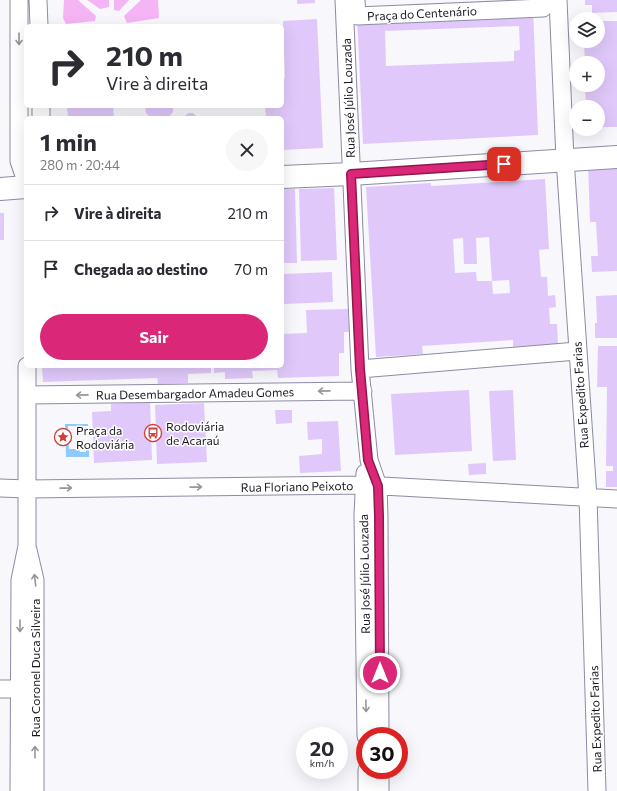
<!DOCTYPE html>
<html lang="pt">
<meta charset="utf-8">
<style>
body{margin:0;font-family:Commissioner,sans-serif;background:#f7f7f7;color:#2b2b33;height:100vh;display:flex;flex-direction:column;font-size:15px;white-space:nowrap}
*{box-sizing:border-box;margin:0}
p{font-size:13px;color:#7c7c81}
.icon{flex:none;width:22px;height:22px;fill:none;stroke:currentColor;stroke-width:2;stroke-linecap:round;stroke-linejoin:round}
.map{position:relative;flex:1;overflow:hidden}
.details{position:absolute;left:24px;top:116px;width:260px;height:252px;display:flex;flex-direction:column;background:#fff;border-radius:6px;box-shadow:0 4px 16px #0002}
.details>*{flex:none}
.hud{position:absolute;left:24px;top:24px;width:260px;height:84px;border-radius:6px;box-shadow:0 4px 16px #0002;background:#fff;color:#2b2b33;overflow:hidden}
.fabs{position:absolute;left:569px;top:12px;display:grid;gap:8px}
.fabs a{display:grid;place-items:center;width:36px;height:36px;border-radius:50%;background:#fff;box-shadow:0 4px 16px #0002;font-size:20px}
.speed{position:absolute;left:296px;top:727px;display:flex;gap:8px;font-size:20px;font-weight:700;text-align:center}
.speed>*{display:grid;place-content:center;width:52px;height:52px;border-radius:50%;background:#fff;box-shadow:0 4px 16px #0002;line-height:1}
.speed small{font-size:10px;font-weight:400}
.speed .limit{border:6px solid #d22;background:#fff;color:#111}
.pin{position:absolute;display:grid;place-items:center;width:34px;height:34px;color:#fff;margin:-17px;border-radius:8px;box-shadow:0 2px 6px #0006}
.me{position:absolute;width:44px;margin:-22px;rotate:0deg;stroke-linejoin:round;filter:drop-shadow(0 0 3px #0008)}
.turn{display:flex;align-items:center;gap:14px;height:84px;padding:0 16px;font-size:18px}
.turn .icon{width:52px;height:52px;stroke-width:2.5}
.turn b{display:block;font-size:28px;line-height:34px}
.round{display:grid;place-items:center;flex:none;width:42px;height:42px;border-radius:21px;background:#f7f7f7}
.head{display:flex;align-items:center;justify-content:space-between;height:68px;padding:0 16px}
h1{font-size:24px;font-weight:700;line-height:30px}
.action{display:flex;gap:8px;margin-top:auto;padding:8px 16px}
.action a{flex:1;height:46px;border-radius:24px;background:#db2777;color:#fff;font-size:16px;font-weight:700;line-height:46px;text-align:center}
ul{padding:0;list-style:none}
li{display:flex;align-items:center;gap:12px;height:56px;padding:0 16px;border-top:1px solid #e1e1e2}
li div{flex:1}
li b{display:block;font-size:15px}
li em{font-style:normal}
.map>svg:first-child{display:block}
.green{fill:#f5b5f5}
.water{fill:#8ecafb}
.building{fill:#e0c9fa;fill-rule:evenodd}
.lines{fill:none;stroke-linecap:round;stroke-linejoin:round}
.street-casing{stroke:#8c8ca3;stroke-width:19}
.secondary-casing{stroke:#8c8ca3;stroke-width:24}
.street{stroke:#fff;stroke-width:17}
.secondary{stroke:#fff;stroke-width:22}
.oneway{stroke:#97979b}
.route-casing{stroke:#8e194d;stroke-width:10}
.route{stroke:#db2777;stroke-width:7}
.labels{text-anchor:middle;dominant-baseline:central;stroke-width:3;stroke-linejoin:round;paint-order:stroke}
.street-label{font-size:12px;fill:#181821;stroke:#fff}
.poi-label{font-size:12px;fill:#181821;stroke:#fff;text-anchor:start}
</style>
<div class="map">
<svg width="617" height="791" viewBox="0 0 617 791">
<rect width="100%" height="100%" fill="#f7f7fc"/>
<path class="green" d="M64,0H78L96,16L95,21L66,24L63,18Z
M87,0H109V7L100,9Z
M114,0H129L119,11L114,10Z
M141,0H158L159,18L127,23L124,16Z"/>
<path class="water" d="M65,424H88V426H68L69,449H79L80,452H86V448H89V457H66Z"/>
<path class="building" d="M297,0H315V3L297,4Z
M585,0H617V12L592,13V5H585Z
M533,8L538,135L363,144L357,16ZM519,26L520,50L514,51V61L386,66L385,31Z
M317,19L323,148L282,150V118H266L265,106H282V78H285L283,21Z
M598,21H617V127H598V107H586L585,85H598V63H585L584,41H598Z
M179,24H193V26H179Z
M67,106H113L114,118H68Z
M145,106H173V112L168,118H151L146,113Z
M188,113H193L198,118H183Z
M617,162V271L592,272L591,256H598L596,222H590L588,163Z
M545,179L549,249L539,250L541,277H547L548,296L555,295L556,307L549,308L550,324H557L558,344L513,347V340L422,346L423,354L376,357L366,187L431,183V186ZM489,237L492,281H477L476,272L455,273L453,239L463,238L464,264H477L476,238ZM509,280L510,293L493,294L492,281Z
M334,188L337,260L301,261L299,189Z
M282,189H295L297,263H282Z
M0,213H4V240H0Z
M332,272L333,302L284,304L283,274Z
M617,295V338H595V323H597L596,296Z
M348,309L349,332H344V353H339V376L278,378L277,370L252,371L253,378L225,379V372L214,373V366H282V334L307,333L306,310Z
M598,346H617V487H606V471H613V466H606L607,387H597Z
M42,366H211V373L188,374V383L158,384L157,378L43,382Z
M469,390L472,451L395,455L391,394Z
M513,390L516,460L493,461L489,391Z
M150,402L152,460L94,463L92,412L111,411V404Z
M204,403L207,462L157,464L155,405Z
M275,410H292V423L276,424Z
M338,421L341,471L300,473L299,456L322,454V439L308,440L307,422Z
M486,463V474L469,475L468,464Z"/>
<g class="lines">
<g class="street-casing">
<path id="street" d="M19,0V161L26,181
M38,0L39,26
M344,0L360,369L369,460L378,486L379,517L380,736
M356,0L357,16L543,8V0
M558,0L565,159L588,497L597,791
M41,106V118
M360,369L577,351
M27,395L363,391
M365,473L363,515L366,736
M0,488L27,489L364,485L617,499
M28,550L35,580V791
M0,689H32
M367,770V791
M380,770V791
M19,791L20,580L27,546V366"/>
</g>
<g class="secondary-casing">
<path id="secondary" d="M282,177L351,174L617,157
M0,189L26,187"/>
</g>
<use href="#street" class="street"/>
<use href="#secondary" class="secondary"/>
</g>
<defs><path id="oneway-shaft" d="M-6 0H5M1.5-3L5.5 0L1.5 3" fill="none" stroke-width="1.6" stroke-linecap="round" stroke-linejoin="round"/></defs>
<g class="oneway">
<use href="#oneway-shaft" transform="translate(19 39) rotate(90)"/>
<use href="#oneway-shaft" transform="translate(324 391) rotate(179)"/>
<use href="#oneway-shaft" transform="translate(82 395) rotate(179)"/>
<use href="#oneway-shaft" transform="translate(196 487) rotate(-1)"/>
<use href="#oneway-shaft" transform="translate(66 488) rotate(-1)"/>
<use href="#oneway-shaft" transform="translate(35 580) rotate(-97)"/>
<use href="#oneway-shaft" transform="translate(20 626) rotate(90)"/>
<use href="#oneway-shaft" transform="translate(366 706) rotate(89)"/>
<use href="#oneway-shaft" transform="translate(35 752) rotate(-90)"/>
</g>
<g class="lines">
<g class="route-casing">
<path id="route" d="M380,673L379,516L378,486L368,460L360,369L351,174L504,164"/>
</g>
<use href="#route" class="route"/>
</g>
<defs>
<g id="bus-ring" transform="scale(0.9)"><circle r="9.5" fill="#fff" stroke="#cf4138" stroke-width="1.5"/><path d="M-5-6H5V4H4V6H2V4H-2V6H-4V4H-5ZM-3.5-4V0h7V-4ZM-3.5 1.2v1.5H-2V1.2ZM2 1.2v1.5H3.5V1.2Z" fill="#cf4138"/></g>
<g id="sight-ring" transform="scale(0.9)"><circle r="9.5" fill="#fff" stroke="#cf4138" stroke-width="1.5"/><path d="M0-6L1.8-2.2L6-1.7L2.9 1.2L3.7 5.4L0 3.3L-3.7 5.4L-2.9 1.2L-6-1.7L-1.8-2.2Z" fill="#cf4138"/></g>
</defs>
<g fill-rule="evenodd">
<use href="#bus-ring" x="153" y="433"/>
<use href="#sight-ring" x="63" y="437"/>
</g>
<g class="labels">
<g class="street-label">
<text transform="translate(422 13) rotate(-3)">Praça do Centenário</text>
<text transform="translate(348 98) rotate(-92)">Rua José Júlio Louzada</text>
<text transform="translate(195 393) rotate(-1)">Rua Desembargador Amadeu Gomes</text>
<text transform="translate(580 395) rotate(-94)">Rua Expedito Farias</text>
<text transform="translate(297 486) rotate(-1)">Rua Floriano Peixoto</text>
<text transform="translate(364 574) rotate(-91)">Rua José Júlio Louzada</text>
<text transform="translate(35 668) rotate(-90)">Rua Coronel Duca Silveira</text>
<text transform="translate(595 719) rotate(-92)">Rua Expedito Farias</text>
</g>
<g class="poi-label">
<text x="166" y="426">Rodoviária<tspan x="166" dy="14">de Acaraú</tspan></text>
<text x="76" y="430">Praça da<tspan x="76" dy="14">Rodoviária</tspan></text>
</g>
</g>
</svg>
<div class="fabs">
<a><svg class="icon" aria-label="layers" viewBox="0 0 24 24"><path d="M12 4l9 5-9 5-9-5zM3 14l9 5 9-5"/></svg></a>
<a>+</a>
<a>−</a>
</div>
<div class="speed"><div>20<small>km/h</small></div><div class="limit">30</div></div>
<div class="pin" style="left:504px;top:164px;background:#d93025"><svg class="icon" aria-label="arrive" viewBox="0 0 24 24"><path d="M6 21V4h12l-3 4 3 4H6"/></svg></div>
<svg class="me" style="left:380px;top:673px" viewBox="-20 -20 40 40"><circle r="17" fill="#db2777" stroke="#fff" stroke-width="3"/><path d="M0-11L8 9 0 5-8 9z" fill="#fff"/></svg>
<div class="hud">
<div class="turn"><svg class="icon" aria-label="right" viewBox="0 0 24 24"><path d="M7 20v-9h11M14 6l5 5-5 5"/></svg><div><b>210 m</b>Vire à direita</div></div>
</div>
<section class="details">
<div class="head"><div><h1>1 min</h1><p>280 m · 20:44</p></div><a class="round"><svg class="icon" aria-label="close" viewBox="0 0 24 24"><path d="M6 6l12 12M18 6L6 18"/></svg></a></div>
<ul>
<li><svg class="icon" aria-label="right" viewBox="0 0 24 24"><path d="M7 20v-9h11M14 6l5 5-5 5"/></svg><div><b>Vire à direita</b></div><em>210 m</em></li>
<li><svg class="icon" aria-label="arrive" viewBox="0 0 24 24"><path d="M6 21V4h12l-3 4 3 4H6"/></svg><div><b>Chegada ao destino</b></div><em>70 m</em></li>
</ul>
<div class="action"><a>Sair</a></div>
</section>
</div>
